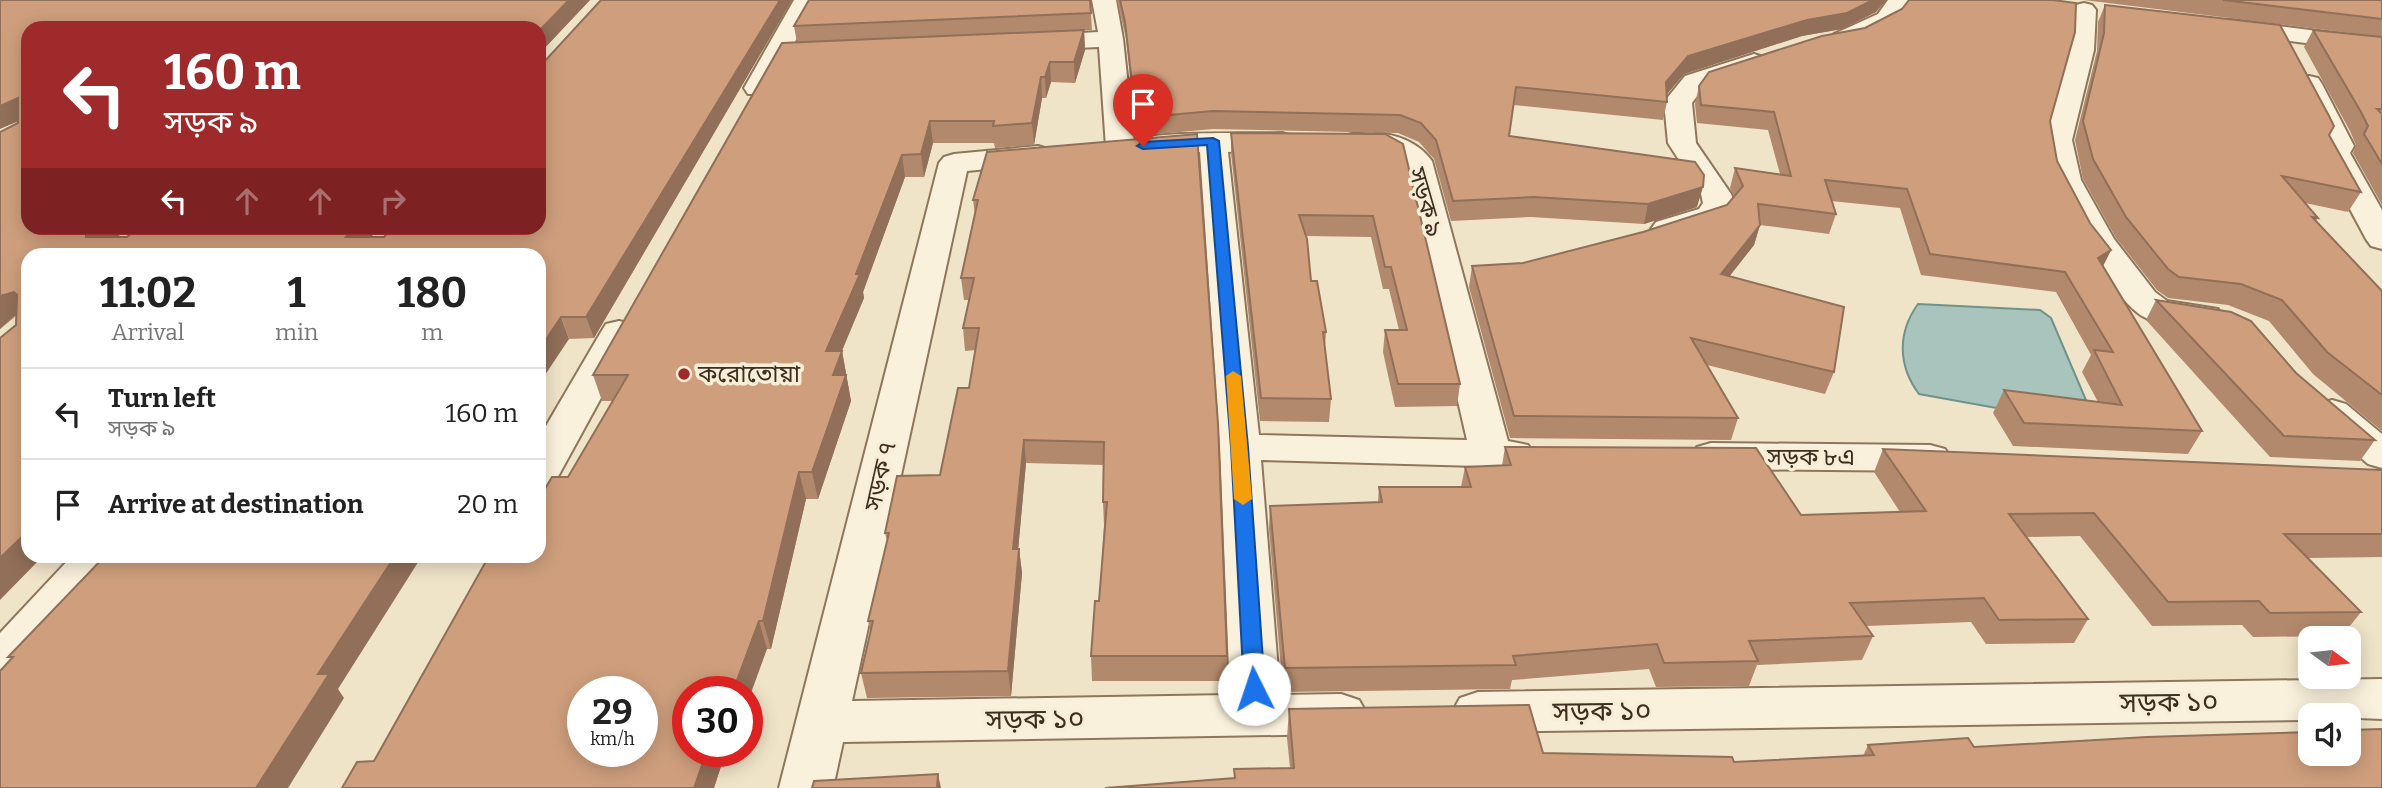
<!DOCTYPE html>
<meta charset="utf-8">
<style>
body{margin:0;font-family:Bitter,"Noto Sans Bengali",serif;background:#f2f2f2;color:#222;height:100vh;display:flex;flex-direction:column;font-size:26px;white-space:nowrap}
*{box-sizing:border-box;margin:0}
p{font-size:23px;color:#767676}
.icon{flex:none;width:38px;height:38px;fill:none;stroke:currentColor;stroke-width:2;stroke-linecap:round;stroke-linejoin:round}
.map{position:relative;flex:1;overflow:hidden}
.drawer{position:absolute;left:21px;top:248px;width:525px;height:315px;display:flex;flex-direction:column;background:#fff;border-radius:21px;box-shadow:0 4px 18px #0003}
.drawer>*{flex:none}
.top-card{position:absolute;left:21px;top:21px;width:525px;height:214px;border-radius:21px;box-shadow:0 4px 18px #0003;background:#9e2a2b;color:#fff;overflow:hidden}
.needle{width:46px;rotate:105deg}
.controls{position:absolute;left:2298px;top:626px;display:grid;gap:14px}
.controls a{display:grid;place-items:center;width:63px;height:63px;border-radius:14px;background:#fff;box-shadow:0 4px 18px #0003;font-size:35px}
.speed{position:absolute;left:567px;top:676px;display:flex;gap:14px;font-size:35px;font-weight:700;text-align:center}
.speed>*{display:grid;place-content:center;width:91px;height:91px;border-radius:50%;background:#fff;box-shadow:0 4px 18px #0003;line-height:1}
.speed small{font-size:18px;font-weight:400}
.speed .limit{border:10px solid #d22;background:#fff;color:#111}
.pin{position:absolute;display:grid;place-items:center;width:60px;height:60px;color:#fff;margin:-72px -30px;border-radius:50% 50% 50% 0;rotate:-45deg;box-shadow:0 0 7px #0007}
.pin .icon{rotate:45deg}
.me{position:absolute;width:77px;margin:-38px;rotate:356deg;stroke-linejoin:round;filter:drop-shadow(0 0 5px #0008)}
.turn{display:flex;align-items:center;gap:24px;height:147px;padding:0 28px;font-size:32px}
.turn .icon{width:91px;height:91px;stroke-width:2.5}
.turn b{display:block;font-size:49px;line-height:60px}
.lanes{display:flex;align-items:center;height:66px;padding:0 28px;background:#0003;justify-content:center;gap:35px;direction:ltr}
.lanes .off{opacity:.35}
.eta{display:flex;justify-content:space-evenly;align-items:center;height:119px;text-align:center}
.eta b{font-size:42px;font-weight:700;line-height:49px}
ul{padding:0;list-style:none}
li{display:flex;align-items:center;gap:21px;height:91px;padding:0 28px;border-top:2px solid #e0e0e0}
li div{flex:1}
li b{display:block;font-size:26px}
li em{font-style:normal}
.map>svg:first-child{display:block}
.water{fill:#a9c4bc;stroke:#6f938a;stroke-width:2}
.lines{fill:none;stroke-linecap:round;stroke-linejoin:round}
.street-casing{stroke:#8d765c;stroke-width:4}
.street{fill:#faf1dc;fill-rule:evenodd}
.wall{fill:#b2896c}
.shaded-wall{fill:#916f58}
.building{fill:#cf9f7d;stroke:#916f58;stroke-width:2;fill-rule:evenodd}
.route{fill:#1a73e8;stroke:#114b97;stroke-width:2}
.slow{fill:#f59e0b}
.poi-dot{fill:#9e2a2b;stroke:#f7eed8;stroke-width:2.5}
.labels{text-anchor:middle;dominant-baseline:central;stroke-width:7;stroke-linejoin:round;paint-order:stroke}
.street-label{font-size:24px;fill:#3d2e20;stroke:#f7eed8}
.poi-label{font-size:24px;fill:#3d2e20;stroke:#f7eed8;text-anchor:start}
.near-street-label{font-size:28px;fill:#3d2e20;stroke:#f7eed8}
</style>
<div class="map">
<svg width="2382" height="788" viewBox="0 0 2382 788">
<rect width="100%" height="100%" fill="#f0e4c8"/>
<path class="water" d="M1918,304L2040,310L2051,318L2097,426L1919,394C1898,366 1897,333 1918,304Z"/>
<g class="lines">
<g class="street-casing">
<path id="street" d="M794,0H818L766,94H748L744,88Z
M1092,0H1116L1123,39L1134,142C1147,130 1257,134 1282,133L1292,136L1296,142L1292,148L1228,152L1259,435L1467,440L1403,163C1385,146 1365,153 1343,148L1339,142L1343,136C1373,128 1413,134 1432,161L1508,441L1528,445L1534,454L1528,463L1514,467L1261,460L1280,695L1341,694L1359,700L1367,714L1359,728L1341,734L843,742L833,788H779L939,163L944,157L954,154L1038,146L1048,149L1053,155L1048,161L1038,164L967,171L852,701L1230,695L1220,447L1200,152L1146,154L1134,148L1130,153L1120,156L1110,153L1106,147L1099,47L1032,50L1023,48L1020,43L1023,38L1032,36L1098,32Z
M1888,0H1912L1894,24L1852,44H1834L1831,39L1834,34L1878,14Z
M2084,3L2092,5L2096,10L2094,50L2072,140L2081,180L2114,239L2155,292L2167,301L2218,309L2223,317L2218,325C2201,329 2159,325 2144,317C2111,300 2041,178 2044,140C2045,113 2063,79 2069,53C2072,39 2071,24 2072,10L2076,5Z
M2231,20L2382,39V53L2222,32L2219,27L2222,22Z
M1754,54L1763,57L1767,62L1763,67L1703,88L1692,103L1696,143L1731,194L1735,204L1721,223L1667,239L1656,236L1651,229L1656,222L1699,209L1703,203L1701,194L1668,143L1664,102L1685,76Z
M2309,76L2318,78L2322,84L2354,146L2350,153L2382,210V249L2371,246L2366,239L2320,153L2326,146L2296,84L2300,78Z
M619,321L632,324L637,332L560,473L554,483L539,487V438L601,332L606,324Z
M2332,400L2346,404L2382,434V468L2368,464L2318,420L2312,412L2318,404Z
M1711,443L1930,445L1945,449L1951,458L1945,467L1930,471L1711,469L1697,465L1691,456L1697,447Z
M72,556H121L17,678L0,684V633Z
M2382,679V719L2310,716V720L1478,732L1460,726L1452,712L1460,698L1478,692Z"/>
</g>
<use href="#street" class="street"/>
</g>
<path class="wall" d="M0,0H590L539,54L28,28L128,228L117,237L378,228L371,237H384L601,0H792L594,338L569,339L539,256H28L16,325V316L0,329L18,123Z
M1090,0L1092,30L1013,33L1084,30L1085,50L1075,83L1051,82L1046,98H1042L1034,145L995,148L994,143H933L924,177H905L863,292L864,298L842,351L851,401L818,499H806L771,649H767L688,751H730L727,760H723L714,788H342L374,761L539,556L568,477L613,401H602L593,375L797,43L794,26Z
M1117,0H1886L1876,12L1842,29L1802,36L1684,74L1667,94V102L1663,120L1513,105L1509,136L1697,207L1644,224L1531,217L1451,221L1434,159L1419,142L1398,133L1213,129L1136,136L1126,39Z
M2067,0H2382V37L2084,0Z
M2105,5L2329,135L2361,192L2348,212L2305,203L2318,218L2316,221L2382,291V431L2313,374L2269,321L2228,305L2168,298L2157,290L2116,238L2083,179L2075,140L2097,51L2098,22Z
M1902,9L2050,121L2057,161L2090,223L2111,250L2103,266L2202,431L2188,454L2013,446L1993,413L2004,390L2098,402L2082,372L2091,355L2056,292L1921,275L1900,208L1831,201L1836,214L1829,234L1760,225L1754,245L1729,276L1834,372L1825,394L1707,365L1738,418L1731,440L1510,438L1469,287L1472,266L1523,263L1643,232L1727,205L1734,197L1730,188L1735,168L1780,174L1768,130L1697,123L1695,104L1699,86L1865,28Z
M2313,30L2382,37V205L2353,153L2356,145L2350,131L2304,47Z
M1231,133L1385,134L1460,384L1457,406L1395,407L1383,352L1385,330H1399L1389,289H1383L1371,237L1306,236L1311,281L1326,332L1325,346L1331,399L1329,422L1260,421L1231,153Z
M987,152L1227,656V681H1092L1091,656L1099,601L1104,526L1103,502V465L1026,463L1018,549H1019L1022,573L1011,696L867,698L861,673L871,632L868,621L887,541L885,533L940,475L969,388L976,350L965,351L963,328L969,300H964L961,278L975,215L973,200Z
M2156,300L2296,373L2375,440L2360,461L2270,457L2146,320Z
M1505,447L1801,515L1900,512L1874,472L1883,449L2382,470V557L2307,558L2361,612L2342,636L2253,637L2242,625L2152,626L2080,536L2027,537L2088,619L2074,643L1986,644L1971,622L1866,626L1873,636L1862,660L1757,665L1749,686L1656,687L1649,669L1512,680L1510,689L1283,692L1269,529L1270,506L1378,502L1379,487H1461L1465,467L1502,466Z
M1289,709L1543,753L1734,762L1863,756L1868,745L1974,747L2382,788L1234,778V769L1290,768L1287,738Z"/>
<path class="shaded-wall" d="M569,0H590L539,54V31Z
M780,0H792L594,338L586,317Z
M1873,0H1886L1876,12L1842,29L1802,36L1684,74L1662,100L1666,82L1688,56Z
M1084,30L1085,50L1075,83L1074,62Z
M1050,62L1051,82L1046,98L1045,77Z
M1041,77L1042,98L1034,145L1032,123Z
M18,98L28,117L0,129V106Z
M930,121L933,143L924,177L921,154Z
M902,155L905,177L863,292L864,298L831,376L826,351Z
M1703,187L1697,207L1644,224L1648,204Z
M1760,225L1754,245L1715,295L1721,274Z
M93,228H128L98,254L86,237V234Z
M354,228H378L357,256L346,237Z
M2111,250L2101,270L2098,258Z
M14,292L27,313L14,316L0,329V296Z
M561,317L569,339L539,384V350Z
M842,351L851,401L818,499L812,472L833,375Z
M1024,440L1026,463L1016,574L1013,549Z
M799,472L806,499L771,649L763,621Z
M28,531V556H43L0,600V558Z
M1019,549L1022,573L1011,696L1008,671Z
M395,556H422L338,689L344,698L288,788H256L318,674Z
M759,621L767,649L747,704V691H733Z
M707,751H720L723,760L714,788H694Z
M724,751H730L727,760Z
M938,774L941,788H937Z"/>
<path class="building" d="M0,0H569L539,31V28H28V228H93L86,234V237H127L138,228H354L346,237H384L392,228H539V64L544,62L601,0H780L586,317H561L539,350V256H28V509L23,514H28V531L0,558V338L16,325L17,295L14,292L0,296V132L18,123V98L0,106Z
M809,0H1090L1091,13L794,26Z
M1120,0H1873L1847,13L1807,20L1688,56L1666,82L1667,102L1516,87L1509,136L1695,162L1704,175L1703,187L1648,204L1534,197L1453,201L1436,140L1421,123L1400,115L1213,111L1136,118L1125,22Z
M1909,0H2053L2076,3L2075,32L2050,121L2057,161L2090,223L2111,250L2098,258L2202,431L2024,423L2004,390L2122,405L2094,350L2113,352L2065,272L1930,254L1907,189L1825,180L1836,214L1758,204L1760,225L1721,274L1844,307L1834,372L1691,338L1738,418L1514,416L1472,266L1523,263L1643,232L1727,205L1743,186L1735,168L1791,176L1774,112L1701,105L1699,86L1709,72L1822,36L1865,28L1902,9Z
M2223,0H2382V19Z
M2105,5L2280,25L2328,114L2334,126L2329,135L2361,192L2282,176L2318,218L2312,217L2382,291V395L2327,352L2282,300L2241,284L2179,277L2168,269L2126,217L2093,159L2083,121L2104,33Z
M1084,30L1074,62H1050L1045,77H1041L1032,123L993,126L994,121H930L921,154L902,155L856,274H860L826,351H842L833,375H846L812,472H799L763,621H759L733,691H688V751H707L694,788H342L357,762L374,761L489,556H539V499L552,477H568L628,375H593L782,43ZM583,691H642V751H583Z
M2313,30L2382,37V109H2377L2382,114V164L2364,134L2368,126L2361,112Z
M1231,133L1385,134L1403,144L1460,384H1398L1385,330H1407L1391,267H1385L1373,216L1299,215L1307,239L1311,281H1317L1326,332H1323L1331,399L1261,398Z
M1197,134L1218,424L1227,656H1091L1095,601H1099L1107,502H1103L1104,442L1024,440L1013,549H1019L1008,671L861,673L873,621H868L889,533H885L897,476L940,475L958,388H969L979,328H963L974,278H961L978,200H973L987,152Z
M2156,300L2231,312L2251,321L2296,373L2375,440L2284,436Z
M1505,447L1756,448L1801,515L1926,511L1883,449L2382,470V534H2284L2361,612L2270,613L2259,601L2168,602L2094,513L2009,514L2088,619L1999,620L1984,598L1850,603L1873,636L1749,641L1758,661L1664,663L1657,644L1513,656L1516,665L1285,668L1270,506L1382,502L1379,487H1471L1465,467L1511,465Z
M105,556H395L318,674H329L256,788H0V671L13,657H8Z
M1529,705L1543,753L1732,757L1734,762L1874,755L1868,745L1968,738L1974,747L2147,737L2310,732V754H2348V730L2382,729V788H1105L1235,778L1234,769L1294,768L1289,709Z
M938,774L937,788H812L814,781Z"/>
<path class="route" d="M1213,138L1219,141L1248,447L1265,689L1262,694H1247L1244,689L1231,447L1207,145L1143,149L1137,146L1143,142Z"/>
<path class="slow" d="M1233,371L1241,376L1252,499L1243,505L1234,499L1226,376Z"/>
<circle class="poi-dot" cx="684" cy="374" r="7"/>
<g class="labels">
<g class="street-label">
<text transform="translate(1426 202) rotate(74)">সড়ক ৯</text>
<text x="1811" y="457">সড়ক ৮এ</text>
<text transform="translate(880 476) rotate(-77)">সড়ক ৭</text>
</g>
<g class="poi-label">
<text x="698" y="374">করোতোয়া</text>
</g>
<g class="near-street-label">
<text transform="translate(2169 702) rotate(-1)">সড়ক ১০</text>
<text transform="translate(1602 711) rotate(-1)">সড়ক ১০</text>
<text transform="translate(1035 719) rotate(-1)">সড়ক ১০</text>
</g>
</g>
</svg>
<div class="controls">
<a><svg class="needle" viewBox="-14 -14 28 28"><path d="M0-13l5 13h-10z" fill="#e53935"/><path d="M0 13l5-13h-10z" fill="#767676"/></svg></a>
<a><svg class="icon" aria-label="sound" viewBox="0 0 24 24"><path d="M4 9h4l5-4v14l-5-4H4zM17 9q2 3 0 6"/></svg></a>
</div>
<div class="speed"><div>29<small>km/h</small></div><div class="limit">30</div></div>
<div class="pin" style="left:1143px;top:146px;background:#d93025"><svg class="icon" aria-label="arrive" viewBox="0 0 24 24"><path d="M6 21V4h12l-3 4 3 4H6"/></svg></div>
<svg class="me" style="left:1254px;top:689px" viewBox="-20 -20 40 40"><circle r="19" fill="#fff"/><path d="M0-13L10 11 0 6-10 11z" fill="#1a73e8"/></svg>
<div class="top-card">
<div class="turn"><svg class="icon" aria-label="left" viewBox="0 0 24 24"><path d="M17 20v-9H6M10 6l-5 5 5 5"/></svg><div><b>160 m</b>সড়ক ৯</div></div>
<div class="lanes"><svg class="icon" aria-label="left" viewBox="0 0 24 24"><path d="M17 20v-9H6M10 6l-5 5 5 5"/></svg><svg class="icon off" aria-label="ahead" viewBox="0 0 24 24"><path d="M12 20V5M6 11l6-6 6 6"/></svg><svg class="icon off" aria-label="ahead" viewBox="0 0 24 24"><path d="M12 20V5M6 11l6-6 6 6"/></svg><svg class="icon off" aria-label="right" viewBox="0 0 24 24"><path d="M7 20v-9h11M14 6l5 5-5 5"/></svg></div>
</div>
<section class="drawer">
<div class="eta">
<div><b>11:02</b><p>Arrival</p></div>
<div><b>1</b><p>min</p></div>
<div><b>180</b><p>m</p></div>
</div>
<ul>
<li><svg class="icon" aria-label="left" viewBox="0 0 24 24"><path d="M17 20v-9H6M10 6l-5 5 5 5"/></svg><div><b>Turn left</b><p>সড়ক ৯</p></div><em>160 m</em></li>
<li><svg class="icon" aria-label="arrive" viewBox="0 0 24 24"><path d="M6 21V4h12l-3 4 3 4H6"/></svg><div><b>Arrive at destination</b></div><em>20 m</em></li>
</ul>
</section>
</div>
